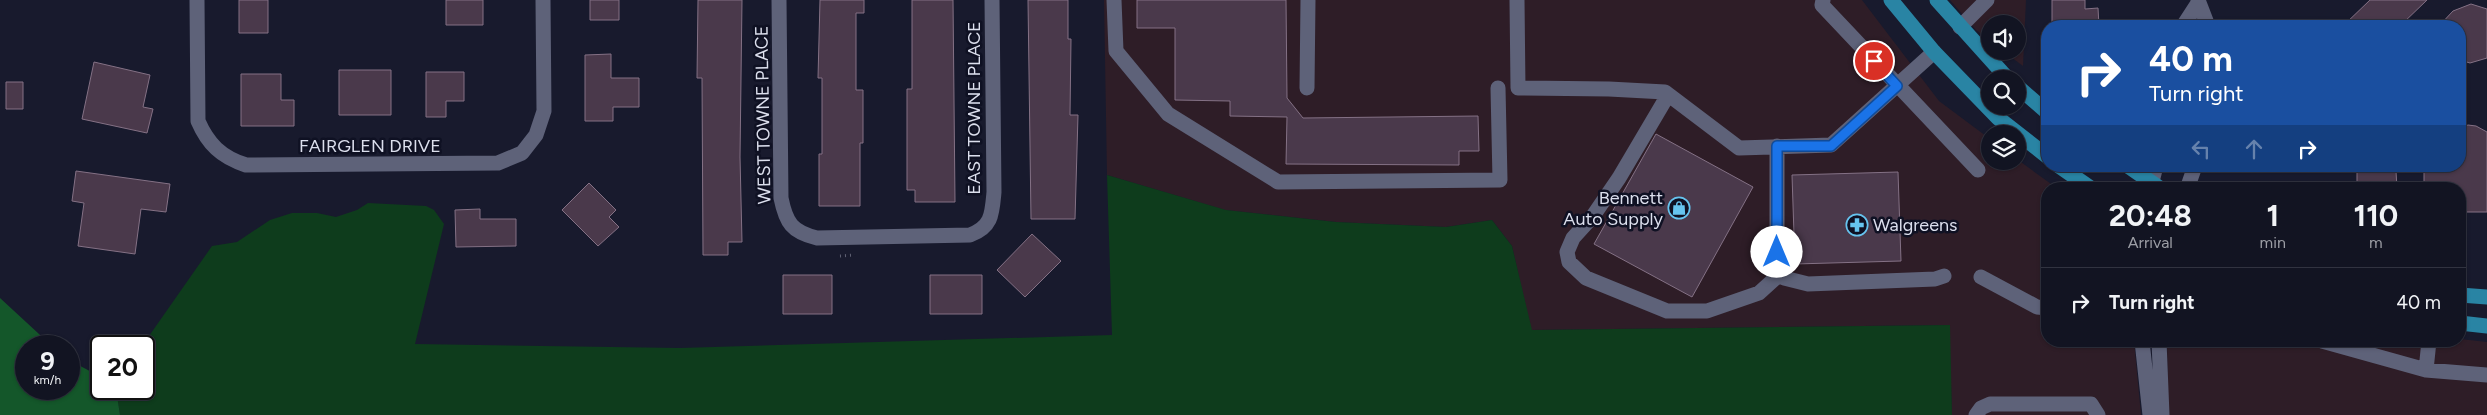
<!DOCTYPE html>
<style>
body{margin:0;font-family:Figtree,sans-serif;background:#1b1d2a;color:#f1f3f6;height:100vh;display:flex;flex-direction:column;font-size:19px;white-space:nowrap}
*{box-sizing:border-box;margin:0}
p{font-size:16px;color:#9c9ea5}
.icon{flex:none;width:28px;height:28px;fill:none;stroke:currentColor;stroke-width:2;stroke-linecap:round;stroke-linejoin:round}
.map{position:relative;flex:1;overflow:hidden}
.side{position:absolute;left:2041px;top:182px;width:425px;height:165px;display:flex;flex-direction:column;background:#121422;border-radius:20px;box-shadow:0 1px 4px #0004,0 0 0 1px #313340}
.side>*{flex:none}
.hud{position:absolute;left:2041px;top:20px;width:425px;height:152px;border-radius:20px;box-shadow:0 1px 4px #0004,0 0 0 1px #313340;background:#1a4fa0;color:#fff;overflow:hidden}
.controls{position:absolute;left:1981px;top:15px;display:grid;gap:10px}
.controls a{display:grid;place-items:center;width:45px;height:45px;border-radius:50%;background:#121422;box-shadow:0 1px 4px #0004,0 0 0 1px #313340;font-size:25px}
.speed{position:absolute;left:15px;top:335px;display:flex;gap:10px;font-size:25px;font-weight:700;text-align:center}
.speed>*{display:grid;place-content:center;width:65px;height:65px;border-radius:50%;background:#121422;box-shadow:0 1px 4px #0004,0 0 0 1px #313340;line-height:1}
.speed small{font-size:12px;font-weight:400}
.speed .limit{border:2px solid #111;border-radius:8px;background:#fff;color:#111}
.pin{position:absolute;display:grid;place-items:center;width:42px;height:42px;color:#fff;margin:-21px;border:2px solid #fff;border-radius:50%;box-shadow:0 1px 5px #0007}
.me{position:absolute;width:55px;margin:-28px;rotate:0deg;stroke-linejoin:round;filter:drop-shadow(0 0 4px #0008)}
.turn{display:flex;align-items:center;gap:18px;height:105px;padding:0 25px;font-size:22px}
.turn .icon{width:65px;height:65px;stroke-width:2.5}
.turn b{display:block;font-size:35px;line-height:42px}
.lanes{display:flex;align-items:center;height:48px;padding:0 25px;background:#0003;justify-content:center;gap:25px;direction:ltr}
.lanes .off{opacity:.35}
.eta{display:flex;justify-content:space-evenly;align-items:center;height:85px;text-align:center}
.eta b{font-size:30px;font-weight:700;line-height:35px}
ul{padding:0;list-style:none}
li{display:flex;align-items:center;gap:15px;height:70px;padding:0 25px;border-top:1px solid #313340}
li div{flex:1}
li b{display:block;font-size:19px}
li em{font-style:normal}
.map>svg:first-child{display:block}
.commercial{fill:#2e1d27}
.green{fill:#0e3c1c}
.forest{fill:#14572a}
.building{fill:#4a394b;stroke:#847185}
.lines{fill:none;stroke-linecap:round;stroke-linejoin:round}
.path{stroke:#5f6173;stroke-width:3;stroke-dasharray:1 4;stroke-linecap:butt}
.minor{stroke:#5e6279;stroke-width:15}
.major{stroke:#2984a4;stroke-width:15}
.route-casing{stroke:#114b97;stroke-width:12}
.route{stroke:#1a73e8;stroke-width:9}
.labels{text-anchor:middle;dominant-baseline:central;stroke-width:5;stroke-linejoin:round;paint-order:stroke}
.street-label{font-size:18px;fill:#dcdfed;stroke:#0f1123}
.poi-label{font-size:18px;fill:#dcdfed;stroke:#0f1123;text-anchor:end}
</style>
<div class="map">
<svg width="2487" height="415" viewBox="0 0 2487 415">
<rect width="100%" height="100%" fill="#181a2d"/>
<path class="commercial" d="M1104,0H1862L1939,101L1990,139V161L2018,160L2058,189H2048V341H2134L2141,415H1952L1949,325L1531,330L1512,246L1492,220L1446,227L1336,222L1225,210L1107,175Z
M1950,0H2026L2023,66L2003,51H2018V24H1990V41L1976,30Z
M2460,339L2487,342V415H2168L2167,341H2460Z"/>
<path class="green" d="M1107,175L1226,210L1336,222L1446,227L1492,220L1512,246L1532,330L1950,325L1952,415H120L116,389H144V346H142L212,246L237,242L270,220L292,213H317L336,217L357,210L368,203L426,206L434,210L444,224L415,344L680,348L1112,335Z"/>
<path class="forest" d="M0,298L52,346H26V389H69V360L101,377V389H116L120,415H0Z"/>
<path class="building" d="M239,0H268V33H239Z
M446,0H483V25H446Z
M590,0H619V20H590Z
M698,0H742L740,157L742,242H728V255H703L702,78H697Z
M820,0H864V13H856V90H863V143H860V206H819V154H822V78H818Z
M912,0H953L955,202H915V190H907V89H912Z
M1028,0H1068V39H1071L1070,115H1078L1075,219H1031Z
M1137,0H1286L1287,98L1303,118L1478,116L1479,151H1459V165L1286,164L1287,117L1230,116V101L1175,100V28H1137Z
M2052,0H2085V9L2098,8L2099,26H2052Z
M2370,0H2427L2400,26H2343Z
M2471,4L2487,9V58L2470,63L2460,60V26H2439L2453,11Z
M611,54V78H639V107H613V121H585V55Z
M94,62L150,75L143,107L153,109L147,133L82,119Z
M339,70H391V115H339Z
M426,72H464V101H446V117H426Z
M241,74H281V100H294V126H241Z
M6,82H23V109H6Z
M2468,125L2476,126L2487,132V212H2460V189H2424V166H2460V128Z
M1656,134L1753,187L1692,297L1594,244Z
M76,171L170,184L166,212L141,209L135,254L78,246L84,203L72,201Z
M2357,171H2396L2397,189H2357Z
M1898,172L1901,261L1795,264L1792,175Z
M589,183L616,210L609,217L619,227L598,246L562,210Z
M480,209V219H516V246L456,247L455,210Z
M1032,234L1061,261L1025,297L997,270Z
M783,275H832V314H783Z
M930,275H982V314H930Z"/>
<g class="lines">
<path class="path" d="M840,256L855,255"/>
<path class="minor" d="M197,0L198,121C208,144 221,157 246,165L498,163L522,153L536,135L544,111L543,0
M779,0L781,198C786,223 792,232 817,238L970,235C992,227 992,214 994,192L992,0
M1114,0L1116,51L1168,114L1278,182L1500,180L1498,88
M1517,0L1518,88L1609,89L1665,92L1739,148L1831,145L1934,52
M1823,0L1822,5L1978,170
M2198,0L2208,26
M2183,26L2198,3
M1960,27L1987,0
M1307,88L1308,0
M1668,95L1619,178L1593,216L1573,238L1567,252L1569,262L1586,278L1667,311H1707L1759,293L1780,274
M1777,146V269L1784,278L1808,284L1935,279L1944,276
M2150,189L2156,166
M2187,189L2195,166
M1981,277L2037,307L2048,308
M2142,341L2150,415
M2159,341L2162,415
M2322,341L2426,370L2487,375
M2426,370L2429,341
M1976,415L1981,408L1990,404H2091L2098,415"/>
<path class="major" d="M1891,0L1934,52L1998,118L2048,157
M1937,0L2008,79
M2018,87L2048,113
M2059,166L2092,189
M2128,166L2161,189
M2460,295L2487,297
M2460,323L2487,326"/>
</g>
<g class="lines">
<g class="route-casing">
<path id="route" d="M1777,252V146H1831L1897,86L1874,61"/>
</g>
<use href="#route" class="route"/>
</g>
<defs>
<g id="shop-ring" transform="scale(1.125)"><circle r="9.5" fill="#0f1123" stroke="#66c4ef" stroke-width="1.5"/><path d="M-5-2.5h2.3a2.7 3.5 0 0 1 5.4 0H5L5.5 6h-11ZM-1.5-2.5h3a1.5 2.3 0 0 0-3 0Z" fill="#66c4ef"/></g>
<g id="pharmacy-ring" transform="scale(1.125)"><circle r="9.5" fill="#0f1123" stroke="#66c4ef" stroke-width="1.5"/><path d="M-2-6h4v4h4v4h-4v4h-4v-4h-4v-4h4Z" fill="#66c4ef"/></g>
</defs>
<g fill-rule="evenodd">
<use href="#shop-ring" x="1679" y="208"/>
<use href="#pharmacy-ring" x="1857" y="225"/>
</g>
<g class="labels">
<g class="street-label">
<text transform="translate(974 108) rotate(-90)">EAST TOWNE PLACE</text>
<text transform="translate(763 115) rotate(-91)">WEST TOWNE PLACE</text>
<text x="370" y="146">FAIRGLEN DRIVE</text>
</g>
<g class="poi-label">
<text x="1663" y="198">Bennett<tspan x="1663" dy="21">Auto Supply</tspan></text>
<text x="1873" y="225" text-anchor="start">Walgreens</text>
</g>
</g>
</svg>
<div class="controls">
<a><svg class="icon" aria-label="sound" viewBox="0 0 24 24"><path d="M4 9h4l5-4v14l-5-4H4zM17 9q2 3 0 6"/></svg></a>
<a><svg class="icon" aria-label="search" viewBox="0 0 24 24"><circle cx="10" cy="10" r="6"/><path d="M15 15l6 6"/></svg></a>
<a><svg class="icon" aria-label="layers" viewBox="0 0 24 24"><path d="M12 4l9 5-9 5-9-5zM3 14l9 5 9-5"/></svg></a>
</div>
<div class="speed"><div>9<small>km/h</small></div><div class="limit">20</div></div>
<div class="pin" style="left:1874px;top:61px;background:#d93025"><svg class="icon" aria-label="arrive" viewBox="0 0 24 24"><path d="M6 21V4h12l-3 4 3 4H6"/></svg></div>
<svg class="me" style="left:1777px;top:252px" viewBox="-20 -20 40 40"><circle r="19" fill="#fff"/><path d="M0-13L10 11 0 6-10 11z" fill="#1a73e8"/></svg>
<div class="hud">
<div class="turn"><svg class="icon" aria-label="right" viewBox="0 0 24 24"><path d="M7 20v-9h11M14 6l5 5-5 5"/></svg><div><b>40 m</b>Turn right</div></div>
<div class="lanes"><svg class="icon off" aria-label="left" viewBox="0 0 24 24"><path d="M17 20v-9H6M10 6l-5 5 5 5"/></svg><svg class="icon off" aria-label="ahead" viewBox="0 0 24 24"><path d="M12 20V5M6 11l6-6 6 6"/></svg><svg class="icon" aria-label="right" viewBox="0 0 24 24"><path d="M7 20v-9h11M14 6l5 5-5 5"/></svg></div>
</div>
<section class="side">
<div class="eta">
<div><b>20:48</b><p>Arrival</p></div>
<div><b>1</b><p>min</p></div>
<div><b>110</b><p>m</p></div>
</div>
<ul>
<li><svg class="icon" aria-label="right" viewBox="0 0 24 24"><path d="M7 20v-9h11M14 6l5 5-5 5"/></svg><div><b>Turn right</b></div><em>40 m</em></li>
</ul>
</section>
</div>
